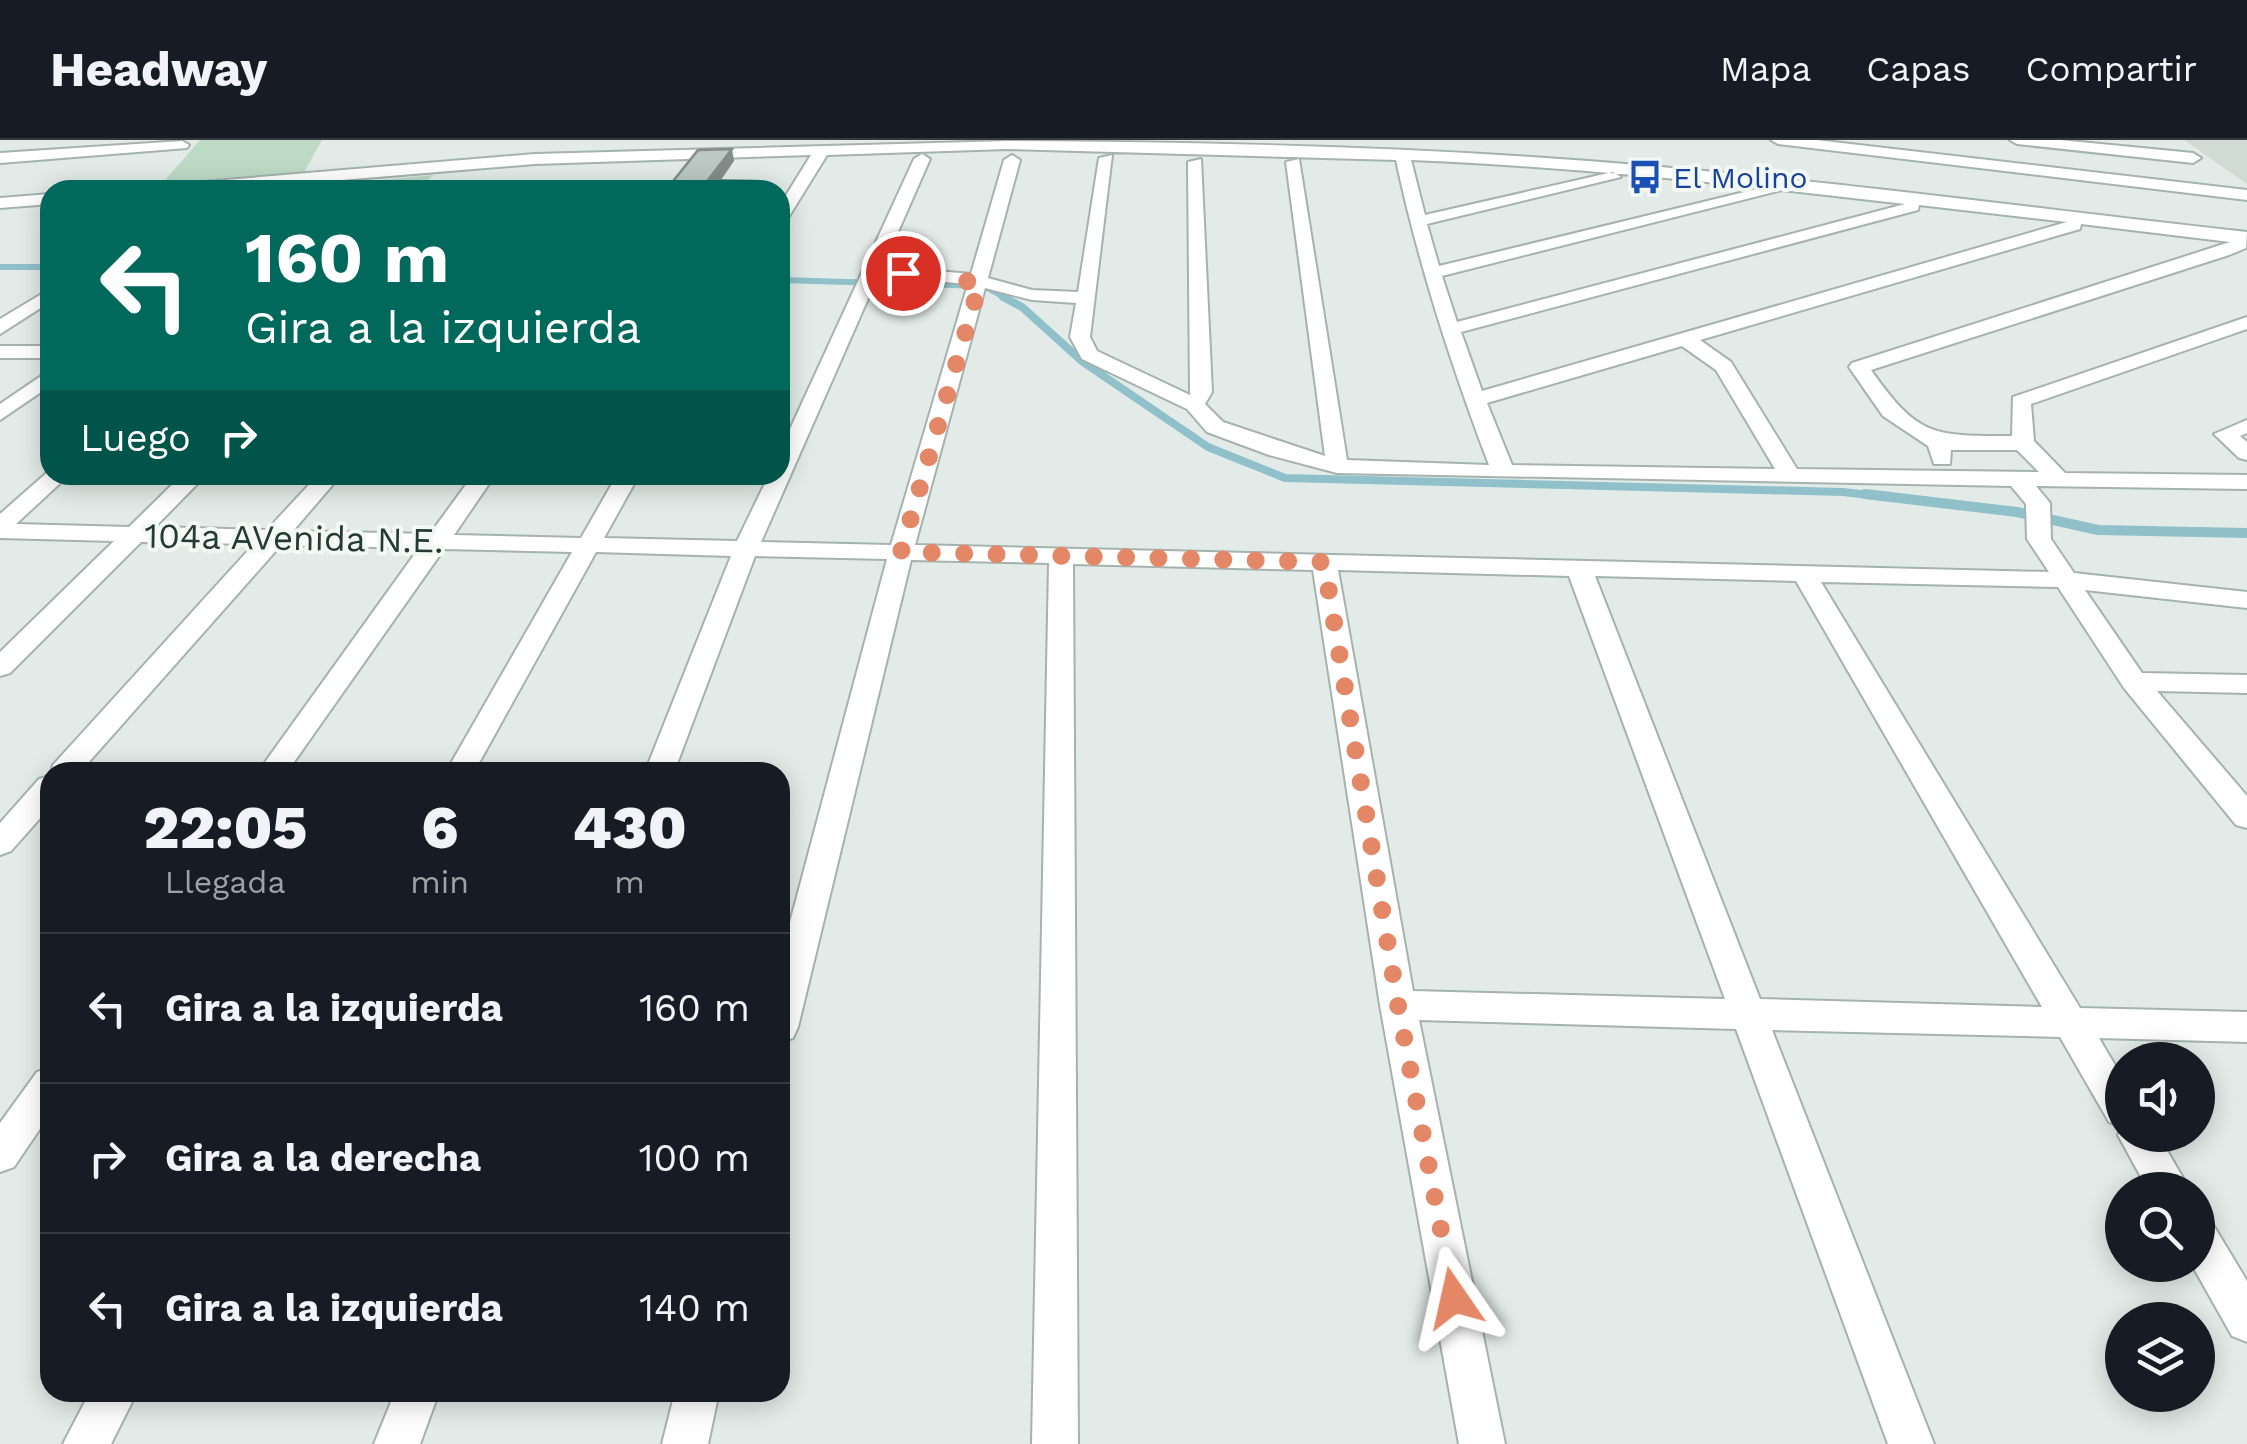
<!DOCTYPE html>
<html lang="es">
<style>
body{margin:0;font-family:"Work Sans",sans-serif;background:#242831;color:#f1f3f6;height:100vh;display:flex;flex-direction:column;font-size:38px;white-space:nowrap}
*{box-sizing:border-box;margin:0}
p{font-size:32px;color:#9ea1a6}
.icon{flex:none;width:55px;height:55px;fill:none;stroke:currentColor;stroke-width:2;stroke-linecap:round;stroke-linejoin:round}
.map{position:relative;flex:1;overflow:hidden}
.panel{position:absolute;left:40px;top:622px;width:750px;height:640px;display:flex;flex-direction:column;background:#171b24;border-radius:30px;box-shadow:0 5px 25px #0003}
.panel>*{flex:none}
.hud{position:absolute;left:40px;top:40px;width:750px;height:305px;border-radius:30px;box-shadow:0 5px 25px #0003;background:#00695c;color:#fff;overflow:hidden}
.buttons{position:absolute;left:2105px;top:902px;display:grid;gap:20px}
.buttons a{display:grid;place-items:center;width:110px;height:110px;border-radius:50%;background:#171b24;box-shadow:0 5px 25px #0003;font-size:50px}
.pin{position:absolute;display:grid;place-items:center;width:85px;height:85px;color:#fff;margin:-42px;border:5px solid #fff;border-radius:50%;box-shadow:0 2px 10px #0007}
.me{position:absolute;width:110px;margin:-55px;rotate:349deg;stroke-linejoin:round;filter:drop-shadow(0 0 8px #0008)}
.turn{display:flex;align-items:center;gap:35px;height:210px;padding:0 40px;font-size:45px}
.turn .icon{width:130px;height:130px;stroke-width:2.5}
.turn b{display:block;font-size:70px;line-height:85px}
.then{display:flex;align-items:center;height:95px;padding:0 40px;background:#0003;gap:20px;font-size:38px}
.eta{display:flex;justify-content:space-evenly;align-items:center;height:170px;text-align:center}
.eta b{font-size:60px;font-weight:800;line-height:70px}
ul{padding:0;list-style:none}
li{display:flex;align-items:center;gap:30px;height:150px;padding:0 40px;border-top:2px solid #363941}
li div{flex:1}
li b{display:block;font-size:38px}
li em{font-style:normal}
header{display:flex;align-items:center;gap:60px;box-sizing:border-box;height:140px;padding:0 50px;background:#171b24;border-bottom:2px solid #363941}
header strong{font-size:48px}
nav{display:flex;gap:55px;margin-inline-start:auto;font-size:35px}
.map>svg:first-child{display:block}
.built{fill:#d1dbd6}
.green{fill:#bddac5}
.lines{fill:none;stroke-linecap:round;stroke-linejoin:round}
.stream-far2{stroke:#90c1cb;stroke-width:6}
.stream-far1{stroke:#90c1cb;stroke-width:8}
.stream{stroke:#90c1cb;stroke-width:10}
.street-casing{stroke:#a5b2ae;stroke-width:4}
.street{fill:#fff;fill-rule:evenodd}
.shaded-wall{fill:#838c88}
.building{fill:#bbc8c3;stroke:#838c88;stroke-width:2.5}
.route{stroke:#e48767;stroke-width:18;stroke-dasharray:0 32.4}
.labels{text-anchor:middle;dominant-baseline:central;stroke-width:8;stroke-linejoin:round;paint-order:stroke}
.far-transit-label{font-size:30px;fill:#164399;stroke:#f3f8f5;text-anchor:start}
.street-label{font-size:35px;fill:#243a35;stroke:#f3f8f5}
</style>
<header>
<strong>Headway</strong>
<nav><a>Mapa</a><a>Capas</a><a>Compartir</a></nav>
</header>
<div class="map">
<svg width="2247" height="1304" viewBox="0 0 2247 1304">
<rect width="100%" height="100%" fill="#e2ebe7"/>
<path class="built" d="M2184,0H2247V44Z"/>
<path class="green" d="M200,0H322L303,34L159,47Z
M434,35L416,50H284L286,49Z"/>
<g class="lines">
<path class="stream-far2" d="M0,127H50
M780,140L984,146L1008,159"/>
<path class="stream-far1" d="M1003,157L1022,167L1083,222L1208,307L1285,338L1843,352L1886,357"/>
<path class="stream" d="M1865,354L2017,372L2098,390L2247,393"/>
<g class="street-casing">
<path id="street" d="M1771,0H1816L2247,50V60L1778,4Z
M2010,0H2060L2193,13L2201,18L2193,23L2017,4Z
M182,1L189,5L187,8L0,23V13Z
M1007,1C1176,2 1346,5 1515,16C1759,31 2003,65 2247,92L2246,108L2229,115L1871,230C1918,297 1933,296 2012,296L2013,257L2247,177V189L2031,264L2034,301L2065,333L2247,335V349L2036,346L2050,363L2051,399L2074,433L2247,452V468L2085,450L2142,533L2247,535V553L2157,551L2247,656V688L2236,685L2124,548L2058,447L1821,442L2080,868L2247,872V902L2099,898L2122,937V995H2158L2190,1050H2148L2118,995L2122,987L2109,982L2060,897L1772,890L1934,1304H1888L1736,889L1419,880L1505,1304H1459L1380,865L1313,430L1073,424L1078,1304H1032L1049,423L911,420L798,887L793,898L780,902V820L887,419L755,416L674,632H645L731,416L596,412L474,632H446L572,412L444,409L287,632H258L419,408L281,405L80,632L50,635L53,625L254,404L141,402L10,533L0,536V512L114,401L0,398V374L50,330V335H69L16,384L129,387L182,335H206L155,387L267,390L318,335H341L293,391L430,394L473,335H495L454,395L581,398L617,335H639L604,398L737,401L769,335H780V311L914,19L922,14L930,19L883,126L971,134L1004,20L1012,15L1020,20L988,138L1032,150L1078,152L1099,18L1112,15L1090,197L1097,211L1190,255L1188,22L1201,19L1212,252L1205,264L1223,282L1325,316L1286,22L1299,19L1347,320L1489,325C1451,225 1418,123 1396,20L1007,9L827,15L788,78L780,83V65L811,15L535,24L222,50H158L166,45L535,14ZM1411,20C1528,25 1644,35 1761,48L1439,126L1427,84L1621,37L1613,32L1425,75ZM1782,50L1905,64L1457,182L1442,136ZM1919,65L2067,82L1482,251L1461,192L1918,70ZM2081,84L2230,102L1852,223L1849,227L1883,276L1928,306L1934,324H1950L1951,310H2017L2039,332L1797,329L1731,222L1700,200L2080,89ZM878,136L968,144L891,405L761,402ZM985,148L1032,160L1076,163L1070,197L1082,219L1187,269L1207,292L1269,315L1337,333L2011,346L2026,364L2027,399L2049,432L915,405ZM1682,206L1716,230L1775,329L1512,325L1487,263ZM1338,430L1569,436L1725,859L1413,851ZM1595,436L1796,441L2042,867L1760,859Z
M50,54V64L0,68V58Z
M50,149V162L0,194V179Z
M0,206H50V218H0Z
M50,230V246L0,280V264Z
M2247,280V293L2240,296L2247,302V320L2239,318L2214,294Z
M50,636V667L11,711L0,715V683L39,639Z
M50,928V974L14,1027L0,1032V983L37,932Z
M2198,1077L2212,1083L2247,1141V1202L2232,1196L2192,1125H2198Z
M90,1252H137L111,1304H63Z
M395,1252H439L420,1304H374Z
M675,1252H719L708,1304H662Z"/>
</g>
<use href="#street" class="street"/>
</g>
<path class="shaded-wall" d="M732,9L734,21L714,50L708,40Z"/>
<path class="building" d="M732,9L708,40L756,41L750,50H666L698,10Z"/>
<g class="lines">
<path class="route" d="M903,133L980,143L901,412L1324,422L1398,865L1454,1158"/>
</g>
<defs>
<g id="bus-bare" transform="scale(2.7)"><path d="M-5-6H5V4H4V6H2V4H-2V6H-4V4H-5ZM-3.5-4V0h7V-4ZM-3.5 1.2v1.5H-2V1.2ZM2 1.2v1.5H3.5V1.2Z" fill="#1a4fb4" stroke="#f3f8f5" stroke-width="2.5" paint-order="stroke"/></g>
</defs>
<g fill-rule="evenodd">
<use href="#bus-bare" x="1645" y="37"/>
</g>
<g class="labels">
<g class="far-transit-label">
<text x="1673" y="37">El Molino</text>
</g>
<g class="street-label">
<text transform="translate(294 398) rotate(1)">104a AVenida N.E.</text>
</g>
</g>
</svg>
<div class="buttons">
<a><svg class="icon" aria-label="sound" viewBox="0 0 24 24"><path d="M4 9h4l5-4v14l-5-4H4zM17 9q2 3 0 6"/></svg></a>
<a><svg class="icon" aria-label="search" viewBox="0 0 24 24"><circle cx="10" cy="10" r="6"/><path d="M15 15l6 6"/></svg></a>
<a><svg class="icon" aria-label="layers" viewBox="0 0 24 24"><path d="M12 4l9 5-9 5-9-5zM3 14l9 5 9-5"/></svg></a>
</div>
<div class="pin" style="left:903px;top:133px;background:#d93025"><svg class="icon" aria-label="arrive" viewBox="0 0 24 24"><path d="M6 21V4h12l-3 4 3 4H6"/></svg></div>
<svg class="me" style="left:1454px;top:1158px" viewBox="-20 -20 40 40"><path d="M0-17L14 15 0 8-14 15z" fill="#e48767" stroke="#fff" stroke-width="4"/></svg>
<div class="hud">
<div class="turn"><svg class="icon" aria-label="left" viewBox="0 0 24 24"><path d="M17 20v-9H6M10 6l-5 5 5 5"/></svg><div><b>160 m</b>Gira a la izquierda</div></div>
<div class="then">Luego<svg class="icon" aria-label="right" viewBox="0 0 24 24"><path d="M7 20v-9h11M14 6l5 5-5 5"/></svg></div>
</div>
<section class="panel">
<div class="eta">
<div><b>22:05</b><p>Llegada</p></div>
<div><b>6</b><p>min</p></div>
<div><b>430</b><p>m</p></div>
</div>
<ul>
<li><svg class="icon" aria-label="left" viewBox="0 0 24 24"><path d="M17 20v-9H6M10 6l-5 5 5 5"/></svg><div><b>Gira a la izquierda</b></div><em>160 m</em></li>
<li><svg class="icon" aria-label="right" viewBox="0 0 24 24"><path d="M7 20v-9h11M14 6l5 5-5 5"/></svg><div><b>Gira a la derecha</b></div><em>100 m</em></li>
<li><svg class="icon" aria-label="left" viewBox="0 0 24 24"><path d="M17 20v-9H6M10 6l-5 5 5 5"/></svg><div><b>Gira a la izquierda</b></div><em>140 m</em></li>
</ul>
</section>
</div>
